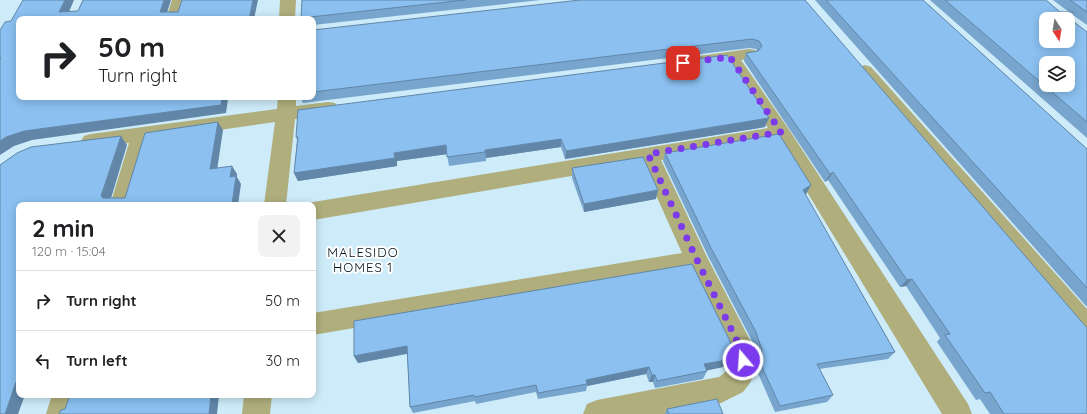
<!DOCTYPE html>
<meta charset="utf-8">
<style>
body{margin:0;font-family:Quicksand,sans-serif;background:#f2f2f2;color:#202124;height:100vh;display:flex;flex-direction:column;font-size:15px;white-space:nowrap}
*{box-sizing:border-box;margin:0}
p{font-size:13px;color:#757577}
.icon{flex:none;width:22px;height:22px;fill:none;stroke:currentColor;stroke-width:2;stroke-linecap:round;stroke-linejoin:round}
.map{position:relative;flex:1;overflow:hidden}
.panel{position:absolute;left:16px;top:202px;width:300px;height:196px;display:flex;flex-direction:column;background:#fff;border-radius:8px;box-shadow:0 2px 10px #0003}
.panel>*{flex:none}
.hud{position:absolute;left:16px;top:16px;width:300px;height:84px;border-radius:8px;box-shadow:0 2px 10px #0003;background:#fff;color:#202124;overflow:hidden}
.needle{width:26px;rotate:168deg}
.tools{position:absolute;left:1039px;top:12px;display:grid;gap:8px}
.tools a{display:grid;place-items:center;width:36px;height:36px;border-radius:8px;background:#fff;box-shadow:0 2px 10px #0003;font-size:20px}
.pin{position:absolute;display:grid;place-items:center;width:34px;height:34px;color:#fff;margin:-17px;border-radius:8px;box-shadow:0 2px 6px #0006}
.me{position:absolute;width:44px;margin:-22px;rotate:342deg;stroke-linejoin:round;filter:drop-shadow(0 0 3px #0008)}
.turn{display:flex;align-items:center;gap:14px;height:84px;padding:0 16px;font-size:18px}
.turn .icon{width:52px;height:52px;stroke-width:2.5}
.turn b{display:block;font-size:28px;line-height:34px}
.round{display:grid;place-items:center;flex:none;width:42px;height:42px;border-radius:8px;background:#f2f2f2}
.overview{display:flex;align-items:center;justify-content:space-between;height:68px;padding:0 16px}
h1{font-size:24px;font-weight:800;line-height:30px}
ul{padding:0;list-style:none}
li{display:flex;align-items:center;gap:12px;height:60px;padding:0 16px;border-top:1px solid #e0e0e0}
li div{flex:1}
li b{display:block;font-size:15px}
li em{font-style:normal}
.map>svg:first-child{display:block}
.lines{fill:none;stroke-linecap:round;stroke-linejoin:round}
.minor{fill:#afae7c;fill-rule:evenodd}
.wall{fill:#78a5ce}
.shaded-wall{fill:#6186a8}
.building{fill:#8bc0f0;stroke:#6186a8;fill-rule:evenodd}
.route{stroke:#7c3aed;stroke-width:7;stroke-dasharray:0 12.6}
.labels{text-anchor:middle;dominant-baseline:central;stroke-width:4;stroke-linejoin:round;paint-order:stroke}
.neighbourhood-label{font-size:13px;letter-spacing:1px;fill:#00161f;stroke:#fff}
</style>
<div class="map">
<svg width="1087" height="414" viewBox="0 0 1087 414">
<rect width="100%" height="100%" fill="#cdebf8"/>
<g class="lines">
<path class="minor" d="M172,0H188L182,19H166Z
M280,0H296L295,19H279Z
M749,49L755,50L758,54L755,58L741,60L788,128L968,404L972,414H942L776,141L661,160L707,257L750,340L756,357V369L750,383L743,392L721,403L668,414H583L587,404L597,400L719,377L728,370L730,363L728,350L690,271L313,335V313L682,253L642,164L313,220V205H305L313,202L768,128L725,63L699,66L693,65L690,61L693,57L699,56Z
M865,65L871,67L1087,309V339L1078,335L859,75L856,71L859,67Z
M278,97H296V106L328,102L335,103L338,108L335,113L295,119L286,205H264L275,122L150,140L132,205H110L129,143L91,148L84,146L81,141L84,136L91,134L277,109Z
M52,395H80L74,414H46Z
M244,395H272L270,414H242Z"/>
</g>
<path class="wall" d="M302,0H541L313,25V19H301Z
M805,0L1087,414H990L980,399L976,400L937,342L940,338L906,286L900,287L828,180L825,182L744,61L746,53L757,51L756,49L749,48L303,103L300,97H313V30Z
M815,0H923L1087,149V307Z
M930,0H1046L1060,12H1069L1053,0H1087V25L1073,15L1074,22L1087,32V138Z
M765,127L565,159L561,147L486,158V161L449,166L447,154L397,161V166L298,181L294,173L297,140L296,137Z
M665,153L811,185L806,194L805,195L895,352L888,359L819,369L833,395L827,402L775,412L757,371L758,357L751,339L708,256L663,161Z
M572,168L656,199L584,212L572,178Z
M354,321L728,366L706,370L707,371L703,379L655,388L653,382H649L646,374L587,386L586,391L538,399L536,392L476,404L475,401L413,413L410,407L407,354L358,363L354,356Z
M667,409L723,414H665Z"/>
<path class="shaded-wall" d="M65,0H74L66,19L59,12Z
M164,0H171L165,19L160,12Z
M253,0H258L254,19H249Z
M222,97H234L233,98L228,99L226,113L32,140L14,146L0,155V141L6,137L24,131Z
M769,118L765,127L565,159L566,151Z
M218,122L223,130L216,177L210,169Z
M121,136L127,145L109,205L101,196Z
M561,139V147L486,158L485,150Z
M446,145L448,154L397,161V166L298,181L294,173L394,153Z
M232,166L237,174V177L241,184L238,205H232L230,177Z
M833,172L828,180L825,182L830,174Z
M811,185L806,194L798,199L803,190Z
M658,190L656,199L584,212V204Z
M912,279L906,286L900,287L907,280Z
M407,346L410,353L358,363L354,356Z
M732,359L728,366L700,372L704,364Z
M649,367L646,374L587,386V384L586,380Z
M652,375H655L653,382H649Z
M16,382L19,384V395H25L18,414H5Z
M211,395H219L217,414H209Z"/>
<path class="building" d="M23,0H65L59,12L78,11L83,0H164L160,12H178L182,0H253L249,19H19V97H222L221,105L24,131L6,137L0,141V59L1,58H0V30L5,22L11,21Z
M302,0H465L310,17V19H301Z
M580,0H805L1087,328V414H1004L990,392L985,393L945,335L950,334L912,279L907,280L833,172L830,174L746,53L758,51L762,46L759,41L752,39L313,92V30Z
M826,0H923L1087,149V288Z
M945,0H1046L1060,12H1073L1074,22L1087,32V122ZM1046,19H1068V41H1046ZM1046,63H1068V85H1046Z
M1070,0H1087V12Z
M727,55L769,118L566,151L561,139L485,150V152L447,157L446,145L394,153L395,158L294,173L298,137H296L298,110Z
M218,122L210,169L232,166L230,177L236,176L232,205H19V382H16L5,414H0V165L17,153L31,147L121,136L101,196L103,198H125L145,133Z
M779,134L811,185L803,190L895,352L817,364L833,395L780,406L761,365L762,350L756,332L711,248L665,153Z
M643,157L658,190L584,204L572,168Z
M692,264L731,343L733,356L732,359L704,364L707,371L657,381L655,375H652L649,367L586,380L587,384L538,393L536,385L474,397V395L410,407L407,346L354,356V321Z
M70,395H211L209,414H59L61,410L65,409Z
M717,399L723,414H669L667,409Z"/>
<g class="lines">
<path class="route" d="M683,63L730,57L781,132L648,154L697,260L741,349L743,360"/>
</g>
<g class="labels">
<g class="neighbourhood-label">
<text x="363" y="252">MALESIDO<tspan x="363" dy="15">HOMES 1</tspan></text>
</g>
</g>
</svg>
<div class="tools">
<a><svg class="needle" viewBox="-14 -14 28 28"><path d="M0-13l5 13h-10z" fill="#e53935"/><path d="M0 13l5-13h-10z" fill="#757577"/></svg></a>
<a><svg class="icon" aria-label="layers" viewBox="0 0 24 24"><path d="M12 4l9 5-9 5-9-5zM3 14l9 5 9-5"/></svg></a>
</div>
<div class="pin" style="left:683px;top:63px;background:#d93025"><svg class="icon" aria-label="arrive" viewBox="0 0 24 24"><path d="M6 21V4h12l-3 4 3 4H6"/></svg></div>
<svg class="me" style="left:743px;top:360px" viewBox="-20 -20 40 40"><circle r="17" fill="#7c3aed" stroke="#fff" stroke-width="3"/><path d="M0-11L8 9 0 5-8 9z" fill="#fff"/></svg>
<div class="hud">
<div class="turn"><svg class="icon" aria-label="right" viewBox="0 0 24 24"><path d="M7 20v-9h11M14 6l5 5-5 5"/></svg><div><b>50 m</b>Turn right</div></div>
</div>
<section class="panel">
<div class="overview"><div><h1>2 min</h1><p>120 m · 15:04</p></div><a class="round"><svg class="icon" aria-label="close" viewBox="0 0 24 24"><path d="M6 6l12 12M18 6L6 18"/></svg></a></div>
<ul>
<li><svg class="icon" aria-label="right" viewBox="0 0 24 24"><path d="M7 20v-9h11M14 6l5 5-5 5"/></svg><div><b>Turn right</b></div><em>50 m</em></li>
<li><svg class="icon" aria-label="left" viewBox="0 0 24 24"><path d="M17 20v-9H6M10 6l-5 5 5 5"/></svg><div><b>Turn left</b></div><em>30 m</em></li>
</ul>
</section>
</div>
